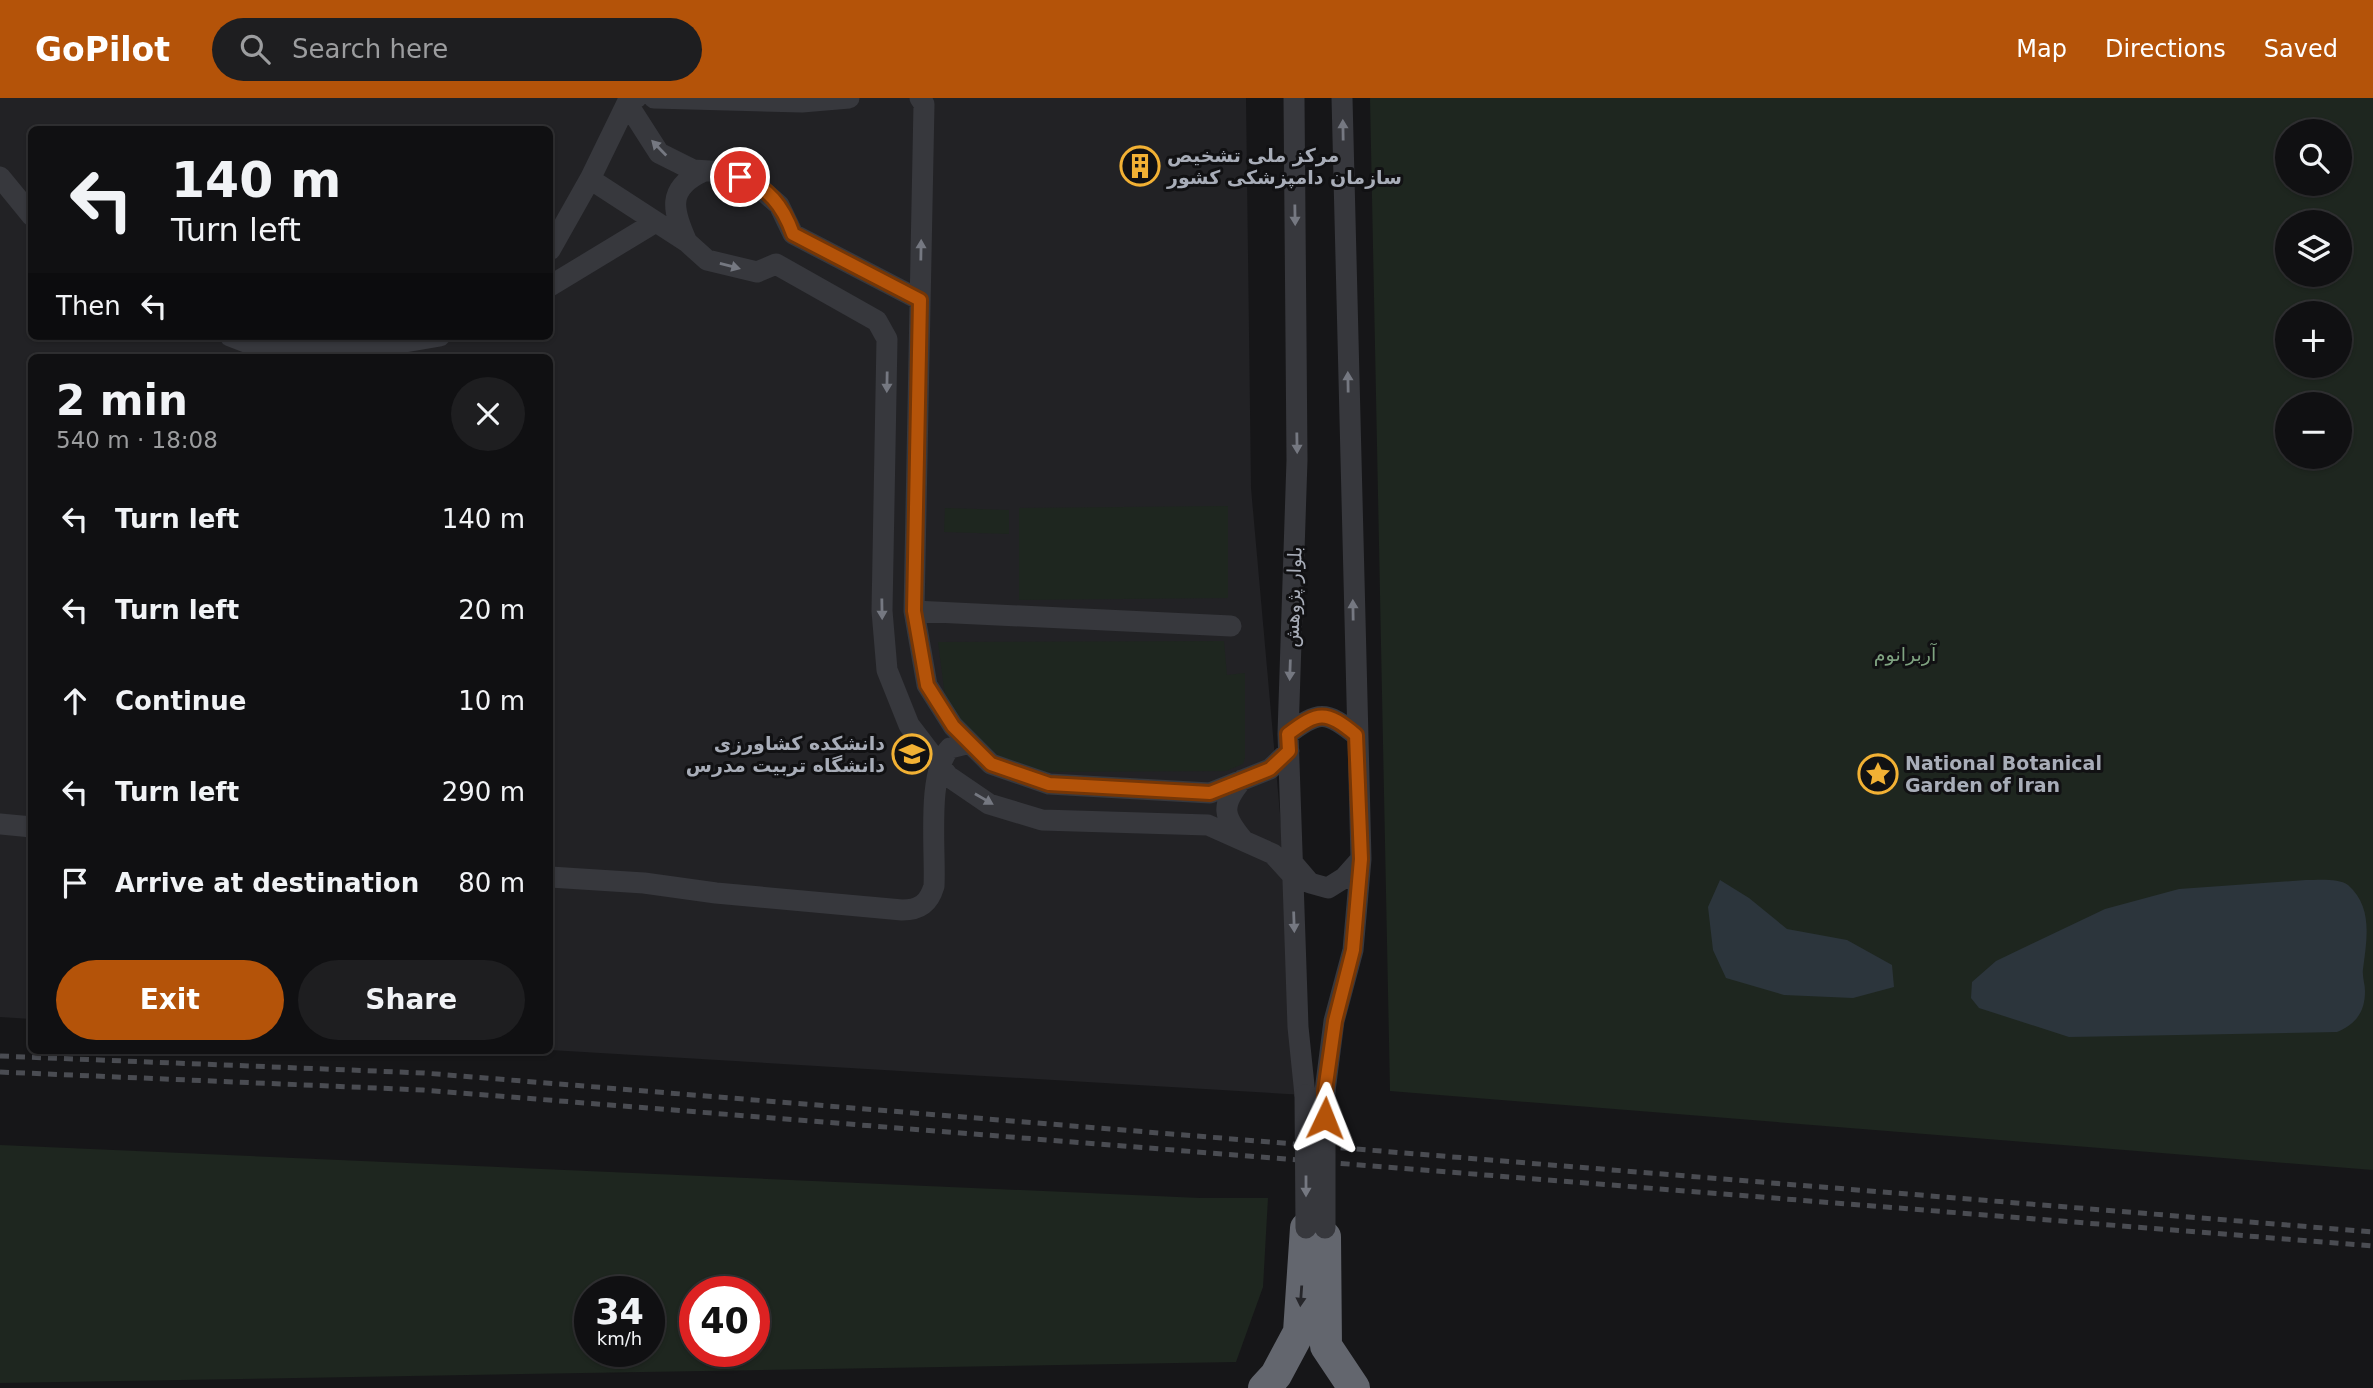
<!DOCTYPE html>
<meta charset="utf-8">
<style>
body{margin:0;font-family:"DejaVu Sans",Vazirmatn,sans-serif;background:#1e1e20;color:#f1f3f6;height:100vh;display:flex;flex-direction:column;font-size:26px;white-space:nowrap}
*{box-sizing:border-box;margin:0}
p{font-size:23px;color:#9c9d9f}
.icon{flex:none;width:38px;height:38px;fill:none;stroke:currentColor;stroke-width:2;stroke-linecap:round;stroke-linejoin:round}
.map{position:relative;flex:1;overflow:hidden}
.panel{position:absolute;left:28px;top:256px;width:525px;height:700px;display:flex;flex-direction:column;background:#101012;border-radius:10px;box-shadow:0 2px 5px #0004,0 0 0 2px #303032}
.panel>*{flex:none}
.top-card{position:absolute;left:28px;top:28px;width:525px;height:214px;border-radius:10px;box-shadow:0 2px 5px #0004,0 0 0 2px #303032;background:#101012;color:#f1f3f6;overflow:hidden}
.tools{position:absolute;left:2275px;top:21px;display:grid;gap:14px}
.tools a{display:grid;place-items:center;width:77px;height:77px;border-radius:50%;background:#101012;box-shadow:0 2px 5px #0004,0 0 0 2px #303032;font-size:35px}
.speed{position:absolute;left:574px;top:1178px;display:flex;gap:14px;font-size:35px;font-weight:700;text-align:center}
.speed>*{display:grid;place-content:center;width:91px;height:91px;border-radius:50%;background:#101012;box-shadow:0 2px 5px #0004,0 0 0 2px #303032;line-height:1}
.speed small{font-size:18px;font-weight:400}
.speed .limit{border:10px solid #d22;background:#fff;color:#111}
.pin{position:absolute;display:grid;place-items:center;width:60px;height:60px;color:#fff;margin:-30px;border:4px solid #fff;border-radius:50%;box-shadow:0 2px 7px #0007}
.me{position:absolute;width:77px;margin:-38px;rotate:2deg;stroke-linejoin:round;filter:drop-shadow(0 0 5px #0008)}
.turn{display:flex;align-items:center;gap:24px;height:147px;padding:0 28px;font-size:32px}
.turn .icon{width:91px;height:91px;stroke-width:2.5}
.turn b{display:block;font-size:49px;line-height:60px}
.then{display:flex;align-items:center;height:66px;padding:0 28px;background:#0003;gap:14px;font-size:26px}
.round{display:grid;place-items:center;flex:none;width:74px;height:74px;border-radius:37px;background:#1e1e20}
.overview{display:flex;align-items:center;justify-content:space-between;height:119px;padding:0 28px}
h1{font-size:42px;font-weight:700;line-height:52px}
.primary-button{display:flex;gap:14px;margin-top:auto;padding:14px 28px}
.primary-button a{flex:1;height:80px;border-radius:42px;background:#b45309;color:#fff;font-size:28px;font-weight:700;line-height:80px;text-align:center}
.primary-button a+a{background:#1e1e20;color:#f1f3f6}
ul{padding:0;list-style:none}
li{display:flex;align-items:center;gap:21px;height:91px;padding:0 28px}
li div{flex:1}
li b{display:block;font-size:26px}
li em{font-style:normal}
header{display:flex;align-items:center;gap:42px;box-sizing:border-box;height:98px;padding:0 35px;background:#b45309;color:#fff}
header strong{font-size:33px}
nav{display:flex;gap:38px;margin-inline-start:auto;font-size:24px}
.search{width:490px;height:63px;background:#1e1e20;display:flex;align-items:center;gap:18px;box-sizing:border-box;padding:0 24px;border-radius:38px;color:#9c9d9f;font-size:26px}
.map>svg:first-child{display:block}
.built{fill:#222225;fill-rule:evenodd}
.green{fill:#1e261f;fill-rule:evenodd}
.water{fill:#2c353c}
.lines{fill:none;stroke-linecap:round;stroke-linejoin:round}
.minor{stroke:#37383d;stroke-width:21}
.highway{stroke:#63666e;stroke-width:32}
.rail{stroke:#4a4c52;stroke-width:5;stroke-dasharray:9 7;stroke-linecap:butt}
.minor-bridge{stroke:#37383d;stroke-width:21}
.oneway{fill:#757881}
.oneway2{fill:#26262a}
.route-casing{stroke:#753606;stroke-width:18}
.route{stroke:#b45309;stroke-width:12}
.labels{text-anchor:middle;dominant-baseline:central;stroke-width:6;stroke-linejoin:round;paint-order:stroke}
.poi-label{font-size:19px;font-weight:bold;fill:#a8adb8;stroke:#111113;text-anchor:start}
.street-label{font-size:19px;fill:#a8adb8;stroke:#111113}
.park-label{font-size:19px;fill:#7fa381;stroke:#111113}
</style>
<header>
<strong>GoPilot</strong>
<div class="search"><svg class="icon" aria-label="search" viewBox="0 0 24 24"><circle cx="10" cy="10" r="6"/><path d="M15 15l6 6"/></svg>Search here</div>
<nav><a>Map</a><a>Directions</a><a>Saved</a></nav>
</header>
<div class="map">
<svg width="2373" height="1290" viewBox="0 0 2373 1290">
<rect width="100%" height="100%" fill="#161618"/>
<path class="built" d="M0,0H1246L1251,390L1305,997L550,952V259H32L31,921L0,919ZM32,32H550V238H32Z"/>
<path class="green" d="M1370,0H2373V1072L1390,993ZM2287,33H2340V86H2287ZM2287,124H2340V177H2287ZM2287,215H2340V268H2287ZM2287,306H2340V359H2287Z
M1228,408V500L1019,502V410Z
M945,410L1009,412V436L944,434Z
M1224,543L1227,577L1245,575V660L1243,666L1226,673L1041,674L1005,664L958,621L945,599L938,544Z
M0,1047L1200,1100H1268L1263,1189L1236,1264L0,1285ZM590,1194H649V1253H590ZM695,1194H754V1253H695Z"/>
<path class="water" d="M1720,782L1749,800L1787,831L1847,842L1892,867L1894,889L1853,900L1784,897L1726,880L1713,852L1708,809Z
M2306,782C2318,782 2339,780 2348,787C2373,809 2367,840 2363,871C2362,879 2365,886 2365,893C2365,914 2356,926 2337,934L2069,939L1979,910L1971,900L1972,884L1996,863L2105,811L2179,791Z"/>
<g class="lines">
<path class="minor" d="M654,0L802,4L849,0
M920,0L924,6L914,513L927,587L953,628L991,666L1049,686L1210,695L1270,671L1289,653
M1294,0L1297,362L1288,636L1298,929L1305,997
M627,5L659,55L693,72L726,74L753,84L779,107L793,136L920,202
M0,79L32,118
M590,81L687,144L707,162L757,174L776,166L877,223L887,241L882,513L887,572L909,627L948,678L989,706L1042,722L1208,727L1273,756L1293,778
M687,144C673,113 666,91 702,74
M550,152L590,81L627,5L636,0
M550,188L654,125
M230,238L261,250H370L440,238
M914,513L1231,528
M1288,636C1318,613 1326,612 1356,637
M1242,682C1220,708 1223,718 1244,743
M0,726L32,729
M1292,764L1310,785L1328,790L1344,780L1361,761
M550,779L644,785L716,795L902,812C920,812 929,805 934,788C936,754 926,675 950,650L970,645
M1325,993L1334,923L1353,852L1361,761L1342,0"/>
<path class="highway" d="M1325,1139L1326,1248L1354,1290
M1264,1290L1276,1277L1299,1234L1306,1130"/>
<path class="rail" d="M0,958L424,975L2373,1134
M0,974L423,992L2373,1148"/>
<path class="minor-bridge" d="M1325,993V1130
M1305,997L1306,1130"/>
</g>
<defs><path id="oneway-solid" d="M-6-.8H1V-3.2L6.5 0L1 3.2V.8H-6Z" transform="scale(1.75)"/></defs>
<g class="oneway">
<use href="#oneway-solid" transform="translate(1343 32) rotate(-91)"/>
<use href="#oneway-solid" transform="translate(659 50) rotate(-134)"/>
<use href="#oneway-solid" transform="translate(1295 117) rotate(89)"/>
<use href="#oneway-solid" transform="translate(921 152) rotate(-89)"/>
<use href="#oneway-solid" transform="translate(730 168) rotate(15)"/>
<use href="#oneway-solid" transform="translate(887 284) rotate(91)"/>
<use href="#oneway-solid" transform="translate(1348 284) rotate(-91)"/>
<use href="#oneway-solid" transform="translate(1297 345) rotate(89)"/>
<use href="#oneway-solid" transform="translate(882 511) rotate(89)"/>
<use href="#oneway-solid" transform="translate(1353 512) rotate(-91)"/>
<use href="#oneway-solid" transform="translate(1290 572) rotate(92)"/>
<use href="#oneway-solid" transform="translate(984 701) rotate(30)"/>
<use href="#oneway-solid" transform="translate(1294 824) rotate(88)"/>
<use href="#oneway-solid" transform="translate(1306 1088) rotate(90)"/>
</g>
<use class="oneway2" href="#oneway-solid" transform="translate(1301 1198) rotate(94)"/>
<g class="lines">
<g class="route-casing">
<path id="route" d="M740,79C768,89 783,108 793,136L920,202L914,513L927,587L953,628L991,666L1049,686L1210,695L1270,671L1289,653L1288,636C1318,613 1326,612 1356,637L1361,761L1353,852L1335,923L1325,993V1020"/>
</g>
<use href="#route" class="route"/>
</g>
<defs>
<g id="building-ring" transform="scale(2.0125)"><circle r="9.5" fill="#111113" stroke="#f2b134" stroke-width="1.5"/><path d="M-4-6H4V6H1V3H-1V6H-4ZM-2.5-4.3h1.7v1.8h-1.7ZM.8-4.3h1.7v1.8H.8ZM-2.5-1h1.7V.8h-1.7ZM.8-1h1.7V.8H.8Z" fill="#f2b134"/></g>
<g id="university-ring" transform="scale(2.0125)"><circle r="9.5" fill="#111113" stroke="#f2b134" stroke-width="1.5"/><path d="M0-5L7-2L0 1L-7-2ZM-4 1L0 2.5L4 1V4Q0 6-4 4Z" fill="#f2b134"/></g>
<g id="sight-ring" transform="scale(2.0125)"><circle r="9.5" fill="#111113" stroke="#f2b134" stroke-width="1.5"/><path d="M0-6L1.8-2.2L6-1.7L2.9 1.2L3.7 5.4L0 3.3L-3.7 5.4L-2.9 1.2L-6-1.7L-1.8-2.2Z" fill="#f2b134"/></g>
</defs>
<g fill-rule="evenodd">
<use href="#building-ring" x="1140" y="68"/>
<use href="#university-ring" x="912" y="656"/>
<use href="#sight-ring" x="1878" y="676"/>
</g>
<g class="labels">
<g class="poi-label">
<text x="1167" y="57">مرکز ملی تشخیص<tspan x="1167" dy="22">سازمان دامپزشکی کشور</tspan></text>
<text x="885" y="645" text-anchor="end">دانشکده کشاورزی<tspan x="885" dy="22">دانشگاه تربیت مدرس</tspan></text>
<text x="1905" y="665">National Botanical<tspan x="1905" dy="22">Garden of Iran</tspan></text>
</g>
<g class="street-label">
<text transform="translate(1293 499) rotate(-88)">بلوار پژوهش</text>
</g>
<g class="park-label">
<text x="1905" y="556">آربرانوم</text>
</g>
</g>
</svg>
<div class="tools">
<a><svg class="icon" aria-label="search" viewBox="0 0 24 24"><circle cx="10" cy="10" r="6"/><path d="M15 15l6 6"/></svg></a>
<a><svg class="icon" aria-label="layers" viewBox="0 0 24 24"><path d="M12 4l9 5-9 5-9-5zM3 14l9 5 9-5"/></svg></a>
<a>+</a>
<a>−</a>
</div>
<div class="speed"><div>34<small>km/h</small></div><div class="limit">40</div></div>
<div class="pin" style="left:740px;top:79px;background:#d93025"><svg class="icon" aria-label="arrive" viewBox="0 0 24 24"><path d="M6 21V4h12l-3 4 3 4H6"/></svg></div>
<svg class="me" style="left:1325px;top:1020px" viewBox="-20 -20 40 40"><path d="M0-17L14 15 0 8-14 15z" fill="#b45309" stroke="#fff" stroke-width="4"/></svg>
<div class="top-card">
<div class="turn"><svg class="icon" aria-label="left" viewBox="0 0 24 24"><path d="M17 20v-9H6M10 6l-5 5 5 5"/></svg><div><b>140 m</b>Turn left</div></div>
<div class="then">Then<svg class="icon" aria-label="left" viewBox="0 0 24 24"><path d="M17 20v-9H6M10 6l-5 5 5 5"/></svg></div>
</div>
<section class="panel">
<div class="overview"><div><h1>2 min</h1><p>540 m · 18:08</p></div><a class="round"><svg class="icon" aria-label="close" viewBox="0 0 24 24"><path d="M6 6l12 12M18 6L6 18"/></svg></a></div>
<ul>
<li><svg class="icon" aria-label="left" viewBox="0 0 24 24"><path d="M17 20v-9H6M10 6l-5 5 5 5"/></svg><div><b>Turn left</b></div><em>140 m</em></li>
<li><svg class="icon" aria-label="left" viewBox="0 0 24 24"><path d="M17 20v-9H6M10 6l-5 5 5 5"/></svg><div><b>Turn left</b></div><em>20 m</em></li>
<li><svg class="icon" aria-label="ahead" viewBox="0 0 24 24"><path d="M12 20V5M6 11l6-6 6 6"/></svg><div><b>Continue</b></div><em>10 m</em></li>
<li><svg class="icon" aria-label="left" viewBox="0 0 24 24"><path d="M17 20v-9H6M10 6l-5 5 5 5"/></svg><div><b>Turn left</b></div><em>290 m</em></li>
<li><svg class="icon" aria-label="arrive" viewBox="0 0 24 24"><path d="M6 21V4h12l-3 4 3 4H6"/></svg><div><b>Arrive at destination</b></div><em>80 m</em></li>
</ul>
<div class="primary-button"><a>Exit</a><a>Share</a></div>
</section>
</div>
